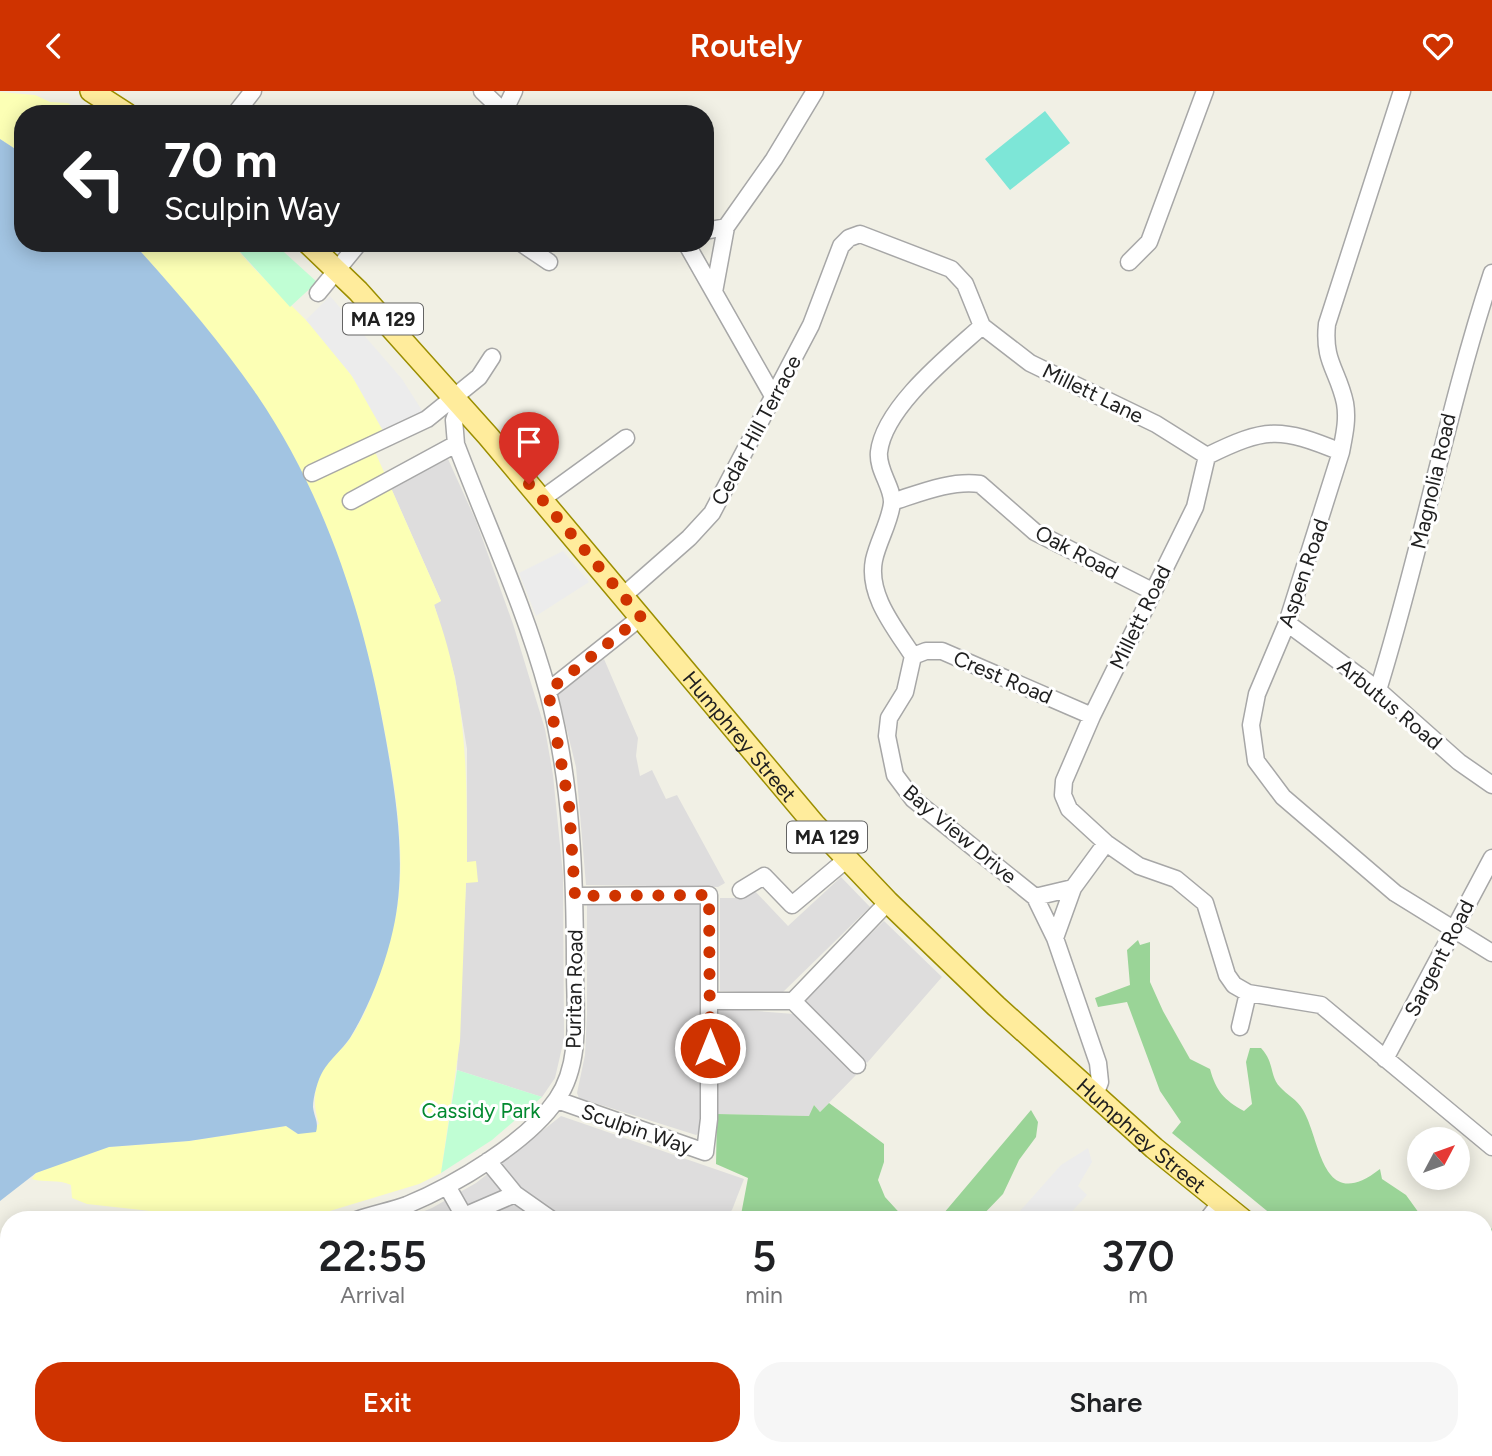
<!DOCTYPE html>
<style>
body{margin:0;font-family:Figtree,sans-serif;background:#f6f6f6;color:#202124;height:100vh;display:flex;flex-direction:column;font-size:26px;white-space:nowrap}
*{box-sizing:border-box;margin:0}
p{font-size:23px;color:#757577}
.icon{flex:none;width:38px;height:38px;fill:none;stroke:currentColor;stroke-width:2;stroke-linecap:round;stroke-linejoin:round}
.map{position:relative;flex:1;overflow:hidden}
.sheet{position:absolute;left:0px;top:1120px;width:1493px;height:245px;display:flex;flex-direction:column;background:#fff;border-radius:28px 28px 0 0;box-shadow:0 4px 18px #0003}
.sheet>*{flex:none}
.guide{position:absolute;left:14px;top:14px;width:700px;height:147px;border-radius:28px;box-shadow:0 4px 18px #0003;background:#202124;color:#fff;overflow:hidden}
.needle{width:46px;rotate:49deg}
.tools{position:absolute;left:1407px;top:1036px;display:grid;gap:14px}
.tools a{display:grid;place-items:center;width:63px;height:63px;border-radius:50%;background:#fff;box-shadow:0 4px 18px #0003;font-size:35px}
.pin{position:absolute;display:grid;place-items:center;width:60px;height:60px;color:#fff;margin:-72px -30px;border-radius:50% 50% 50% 0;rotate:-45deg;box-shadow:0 0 7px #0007}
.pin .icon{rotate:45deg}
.me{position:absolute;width:77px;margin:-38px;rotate:0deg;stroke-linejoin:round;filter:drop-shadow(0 0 5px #0008)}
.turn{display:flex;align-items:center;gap:24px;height:147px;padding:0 35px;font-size:32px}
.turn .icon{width:91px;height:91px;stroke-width:2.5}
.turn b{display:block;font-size:49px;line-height:60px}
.eta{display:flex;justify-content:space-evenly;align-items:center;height:119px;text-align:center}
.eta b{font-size:42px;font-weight:600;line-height:49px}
.cta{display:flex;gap:14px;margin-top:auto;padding:14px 35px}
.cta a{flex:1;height:80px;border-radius:28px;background:#cf3300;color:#fff;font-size:28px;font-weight:600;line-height:80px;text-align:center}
.cta a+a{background:#f6f6f6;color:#202124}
header{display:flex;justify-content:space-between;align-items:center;height:91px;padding:0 35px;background:#cf3300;color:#fff;font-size:32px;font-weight:600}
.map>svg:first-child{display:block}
.residential{fill:#dedddd}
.forest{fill:#9ad497}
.sand{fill:#fcffb5}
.park{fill:#c0fed4}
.pitch{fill:#7de6d7}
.parking{fill:#ececec}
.water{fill:#a2c4e2}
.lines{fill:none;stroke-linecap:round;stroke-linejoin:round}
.minor-casing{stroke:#a7a7a7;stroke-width:19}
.major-casing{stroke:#9b8e00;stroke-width:24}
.minor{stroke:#fff;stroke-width:16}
.major{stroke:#ffec9c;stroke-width:21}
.route{stroke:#cf3300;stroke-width:12;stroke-dasharray:0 21.6}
.labels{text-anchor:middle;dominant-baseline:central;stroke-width:6;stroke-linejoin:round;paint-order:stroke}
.shield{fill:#fff;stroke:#636363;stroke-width:2}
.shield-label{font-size:19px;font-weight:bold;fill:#202020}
.street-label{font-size:21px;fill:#202020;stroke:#fff}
.park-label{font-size:21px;fill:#02892f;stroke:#fff}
</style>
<header><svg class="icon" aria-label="back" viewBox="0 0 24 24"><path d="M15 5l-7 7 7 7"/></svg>Routely<svg class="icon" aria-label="heart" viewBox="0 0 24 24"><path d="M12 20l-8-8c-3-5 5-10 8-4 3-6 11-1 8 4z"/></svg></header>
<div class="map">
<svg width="1492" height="1365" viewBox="0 0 1492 1365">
<rect width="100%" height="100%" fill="#f1f0e5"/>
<path class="residential" d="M448,368L476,430L513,533L545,638L553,684L563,784L564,948L555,987L542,1006L457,979L466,791L478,790L467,772V658L455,586L434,513L441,510L391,397Z
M604,568L638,647L636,665L640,685L652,679L666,708L677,704L725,792L718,796L586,794L576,676L558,603Z
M841,786L870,816L781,903L720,900V807H741L753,798L788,835Z
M703,809L701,1041L696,1044L579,1007L577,1002L585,964L587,922V811Z
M884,830L942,886L867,972L806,911L808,903Z
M719,917L794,923L856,984L820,1021L814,1014L810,1025L717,1023Z
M561,1025L744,1088L732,1119L722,1129H663L644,1121L635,1129H402L432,1117L476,1092Z
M295,1356H535L541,1365H302Z
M571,1356H798L799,1357L795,1365H579Z"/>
<path class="forest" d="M1138,849L1140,854L1150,851V891L1163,920L1190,968L1210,978C1216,1000 1224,1009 1244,1020L1252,1013L1246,971L1250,957H1261C1275,972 1269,984 1280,996C1287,1004 1297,1008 1303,1019C1321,1049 1321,1124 1380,1078L1382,1088L1406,1104L1424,1129H1278L1172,1042L1181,1031L1160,1000L1127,911L1098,916L1095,907L1130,894L1127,859Z
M829,1012L884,1053V1071L878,1089L885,1106L906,1129H740L748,1087L716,1073L717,1023L809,1025L814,1014L820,1021Z
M1031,1019L1038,1031L1036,1046L1019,1069L1003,1103L978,1129H938Z
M1492,1137V1210L1484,1216V1146Z
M798,1356H853L847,1365H795Z"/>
<path class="sand" d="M0,1L35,4L50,11L68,12L84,23H23V63L0,48Z
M133,152H232C255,181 281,204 307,230C340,263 366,304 387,345L372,354L441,510L434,514C467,603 467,678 467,771L476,770L478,791L466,792L460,950L441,1082L419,1093L300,1129L276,1124L223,1128L87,1113L72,1107L71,1094C59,1088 45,1092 32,1088L36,1082L61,1072L109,1056L189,1050L286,1035L298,1043L319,1033C313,1015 313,998 322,981C328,969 341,960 349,949C370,919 382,877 392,841C408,783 398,716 388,658C366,534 329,409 256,304C219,250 177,201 133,152Z"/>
<path class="park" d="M232,152H274L317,191L290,216Z
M457,979L542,1006L492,1049L441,1082Z
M1484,1328L1492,1333V1365H998L1009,1356H1484Z"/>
<path class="pitch" d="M1045,20L1070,52L1010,99L985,68Z
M1484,1349L1492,1355V1365L1449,1363L1454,1356H1484Z
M1167,1356H1295L1288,1365H1161Z"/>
<path class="parking" d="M330,205L402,288L430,332L391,354L352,285L306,229Z
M563,460L589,491L536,525L519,482Z
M1088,1057L1092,1071L1078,1095L1087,1104L1064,1129H1012L1061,1074Z
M975,1356H1103L1096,1365H983Z"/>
<path class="water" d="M0,48L23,63V152H133C177,201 220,250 257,304C327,407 365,528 386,649C397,711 407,777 393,839C385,875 369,916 350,947C342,959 330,968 323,980C318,988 313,1006 313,1016C314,1026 319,1031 316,1041L298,1043L286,1035L189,1050L109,1056L36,1082L0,1110Z"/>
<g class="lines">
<g class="minor-casing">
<path id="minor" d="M482,0L504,21
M1402,0L1327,233C1323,271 1338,279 1345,312C1348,329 1344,345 1341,361L1287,532L1257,603L1251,634L1256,670L1283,706L1395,802L1492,862
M235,23L253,0
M506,23L504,21L514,0
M726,136L774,68L815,0
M705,140L726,136L714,201
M521,152L549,171
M686,152L773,305
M1129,171L1149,151L1205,0
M318,202L359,152
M982,235L1030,272L1156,333L1207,365
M1341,361C1280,336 1266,336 1207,365L1195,416L1092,625L1064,690L1063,704L1069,718L1106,752L1139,775L1176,788L1205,812L1227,884L1234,894L1248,902L1321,914L1492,1056
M312,382L427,328L479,286L492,266
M542,408L626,347
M351,410L456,353
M892,411C920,402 951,389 980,393L1035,441L1152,500
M623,505L689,447L712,422L811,234L841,155L849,147L860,143L951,178L965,193L982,235C950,264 884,316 879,361C877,379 893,396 892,412C890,431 878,450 874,469C867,504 895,537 913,565L905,601L889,627L887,645L895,684L913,708L1035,806L1055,847
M1287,532L1378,599L1459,671L1492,694
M913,565L926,560H942L1092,625
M1378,599C1421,461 1447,319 1492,182
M548,600L641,526
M741,799L764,785L792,814L847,768
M1035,806L1073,797
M710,910H793L888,811
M793,910L857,974
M1240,936L1248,902
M1385,968L1492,767
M1095,1004L1100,991L1098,972L1055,847L1073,797L1106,752
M557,1009L705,1061L709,1028V804L575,805
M488,1070L515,1103L552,1129
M447,1095L464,1125L515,1103
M357,1129C373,1123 391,1120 407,1114C455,1094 528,1051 557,1008C582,972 575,920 575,879C575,785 572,692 548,601C525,516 487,435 456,353L454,329L459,316
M1207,1129L1220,1112
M0,1219L9,1218
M278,1356L285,1365
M550,1356L558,1365
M235,1365L242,1356
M988,1365L1000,1356"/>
</g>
<g class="major-casing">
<g id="major">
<path d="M91,0L127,23"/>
<path id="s1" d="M308,152L358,200L488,345L814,733L888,811L996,915L1154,1057L1243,1129"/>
<path d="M1484,1308L1492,1314"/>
</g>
</g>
<use href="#minor" class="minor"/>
<use href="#major" class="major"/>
</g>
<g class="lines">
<path class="route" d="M529,393L641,526L548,600L569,714L575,805L709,804L710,957"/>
</g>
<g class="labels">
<g class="shield">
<rect x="343" y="212.5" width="80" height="31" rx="5"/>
<rect x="787" y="730.5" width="80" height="31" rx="5"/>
</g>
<g class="shield-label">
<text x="383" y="228">MA 129</text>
<text x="827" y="746">MA 129</text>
</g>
<g class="street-label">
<text transform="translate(1093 302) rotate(26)">Millett Lane</text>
<text transform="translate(756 339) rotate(-62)">Cedar Hill Terrace</text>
<text transform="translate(1433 390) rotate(-77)">Magnolia Road</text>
<text transform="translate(1077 461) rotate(28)">Oak Road</text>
<text transform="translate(1303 482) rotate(-71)">Aspen Road</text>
<text transform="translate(1140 526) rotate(-64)">Millett Road</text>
<text transform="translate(1003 586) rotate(23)">Crest Road</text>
<text transform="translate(1390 613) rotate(40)">Arbutus Road</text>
<text stroke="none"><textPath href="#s1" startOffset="656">Humphrey Street</textPath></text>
<text transform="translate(960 743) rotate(40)">Bay View Drive</text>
<text transform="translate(1439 867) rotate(-63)">Sargent Road</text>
<text transform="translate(574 898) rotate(-89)">Puritan Road</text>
<text transform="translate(637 1038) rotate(19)">Sculpin Way</text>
<text stroke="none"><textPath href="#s1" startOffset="1223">Humphrey Street</textPath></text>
</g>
<g class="park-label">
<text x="481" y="1019">Cassidy Park</text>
</g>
</g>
</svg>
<div class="tools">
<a><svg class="needle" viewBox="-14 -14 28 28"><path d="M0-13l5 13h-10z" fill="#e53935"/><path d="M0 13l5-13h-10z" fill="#757577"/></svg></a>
</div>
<div class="pin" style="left:529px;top:393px;background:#d93025"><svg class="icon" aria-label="arrive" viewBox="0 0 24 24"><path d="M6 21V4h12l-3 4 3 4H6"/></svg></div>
<svg class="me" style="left:710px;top:957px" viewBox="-20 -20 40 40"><circle r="17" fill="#cf3300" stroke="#fff" stroke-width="3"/><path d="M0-11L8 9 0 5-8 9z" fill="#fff"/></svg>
<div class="guide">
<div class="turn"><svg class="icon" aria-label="left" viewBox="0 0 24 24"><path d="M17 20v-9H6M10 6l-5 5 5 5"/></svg><div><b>70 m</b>Sculpin Way</div></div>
</div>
<section class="sheet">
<div class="eta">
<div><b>22:55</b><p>Arrival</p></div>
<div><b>5</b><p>min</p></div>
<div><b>370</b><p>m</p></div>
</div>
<div class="cta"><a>Exit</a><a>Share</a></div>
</section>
</div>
